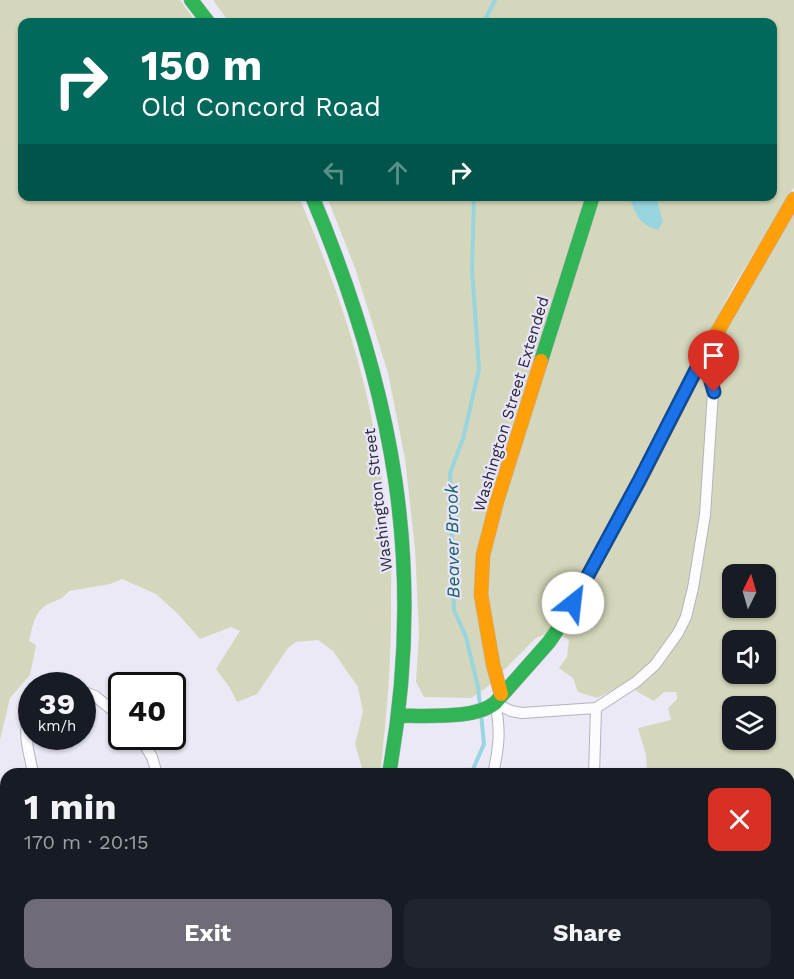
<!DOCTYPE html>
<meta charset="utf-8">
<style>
body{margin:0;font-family:"Work Sans",sans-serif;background:#20242c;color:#f1f3f6;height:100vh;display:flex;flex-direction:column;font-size:22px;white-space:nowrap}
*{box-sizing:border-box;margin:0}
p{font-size:20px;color:#9ea1a6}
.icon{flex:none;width:33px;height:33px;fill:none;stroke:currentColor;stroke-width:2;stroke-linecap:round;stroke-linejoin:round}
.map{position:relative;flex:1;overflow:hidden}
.panel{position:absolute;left:0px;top:768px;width:795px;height:212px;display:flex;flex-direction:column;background:#171b24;border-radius:18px 18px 0 0;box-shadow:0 2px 4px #0004}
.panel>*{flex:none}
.guide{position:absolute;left:18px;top:18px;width:759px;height:183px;border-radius:12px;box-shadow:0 2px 4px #0004;background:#00695c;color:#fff;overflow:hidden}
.needle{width:39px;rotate:5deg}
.tools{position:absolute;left:722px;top:564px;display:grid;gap:12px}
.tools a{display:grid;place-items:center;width:54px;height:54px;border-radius:12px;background:#171b24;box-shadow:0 2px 4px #0004;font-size:30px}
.speed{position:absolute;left:18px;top:672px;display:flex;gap:12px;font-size:30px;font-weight:700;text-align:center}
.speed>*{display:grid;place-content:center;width:78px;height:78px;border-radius:50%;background:#171b24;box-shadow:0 2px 4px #0004;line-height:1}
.speed small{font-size:15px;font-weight:400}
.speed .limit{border:3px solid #111;border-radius:9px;background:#fff;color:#111}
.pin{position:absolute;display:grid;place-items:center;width:51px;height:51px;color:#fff;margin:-62px -26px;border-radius:50% 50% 50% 0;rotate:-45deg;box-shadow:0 0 6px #0007}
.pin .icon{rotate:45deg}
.me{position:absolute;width:66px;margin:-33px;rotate:29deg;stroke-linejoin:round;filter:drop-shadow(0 0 4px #0008)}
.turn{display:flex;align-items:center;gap:21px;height:126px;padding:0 24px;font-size:27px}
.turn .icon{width:78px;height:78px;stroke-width:2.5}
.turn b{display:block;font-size:42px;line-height:51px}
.lanes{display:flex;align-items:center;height:57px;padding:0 24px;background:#0003;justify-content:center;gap:30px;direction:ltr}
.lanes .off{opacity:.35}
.round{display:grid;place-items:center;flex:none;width:63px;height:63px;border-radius:12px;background:#20242c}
.head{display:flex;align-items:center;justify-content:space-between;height:102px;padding:0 24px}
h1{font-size:36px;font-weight:700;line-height:45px}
.primary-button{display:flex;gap:12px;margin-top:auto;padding:12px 24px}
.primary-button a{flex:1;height:69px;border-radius:12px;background:#6f6c77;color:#fff;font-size:24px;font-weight:700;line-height:69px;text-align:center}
.primary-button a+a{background:#20242c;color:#f1f3f6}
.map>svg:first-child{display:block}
.green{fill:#d5d7bc;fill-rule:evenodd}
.water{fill:#99d5df}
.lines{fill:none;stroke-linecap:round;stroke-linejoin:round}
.stream{stroke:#99d5df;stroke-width:4}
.street-casing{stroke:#b4b2bd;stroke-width:12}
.fast-casing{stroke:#b4b2bd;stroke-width:15}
.slow-casing{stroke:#b4b2bd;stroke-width:15}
.street{stroke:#fcfcfe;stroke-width:10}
.fast{stroke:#30b455;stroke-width:14}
.slow{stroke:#ff9f0a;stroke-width:14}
.route-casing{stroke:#114b97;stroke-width:15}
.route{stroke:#1a73e8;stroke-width:10}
.labels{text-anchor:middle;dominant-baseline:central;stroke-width:4.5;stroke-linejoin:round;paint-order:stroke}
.street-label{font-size:16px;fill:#2b2933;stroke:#e8e4fb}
.water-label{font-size:18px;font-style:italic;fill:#196268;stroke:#e8e4fb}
</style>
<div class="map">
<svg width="794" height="979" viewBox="0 0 794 979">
<rect width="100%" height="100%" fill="#ece9f6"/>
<path class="green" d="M0,0H180L196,22H22V196L299,197C331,272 359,349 374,430C382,470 386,511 390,552C392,566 391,582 391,597C392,656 387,715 380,774H367L362,768L355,744L363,712L358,687L333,651L318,640L296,642L288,648L257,694L237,702L230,688L216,669L240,631L231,627L200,639L178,614L156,594L122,579L110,584L69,591C60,602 56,599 45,606C34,613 32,629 29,641L36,645L30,675L10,698L0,740Z
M213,0H794V187L732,289L616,514L549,633L536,638L486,688L471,698L424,697L416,682L419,633L415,549L405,459L388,373L355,268L327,197L772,196V22H229Z
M794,209V906L789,903V774H647L646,755L638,728L671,720L668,708L677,699L676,692H664L654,701L638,692L627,683L597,698L578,692L573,678L559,668L567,657L569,640L563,636L638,499L706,360ZM732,574H765V608H732ZM732,640H765V674H732ZM732,706H765V740H732Z"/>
<path class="water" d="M629,197H658V204L663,222L658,230C638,224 636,214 629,197Z"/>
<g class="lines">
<path class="stream" d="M484,22L495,0
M474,196L472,270L479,369L463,439L450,473L454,610L466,637L478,687L480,706
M471,774L484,744L481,714
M400,979L403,974"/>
<g class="street-casing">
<path id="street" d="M82,691L95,696L122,718
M495,703L511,711L522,713L596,708L636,682L655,665L678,633L686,617L693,588L705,515L713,392L708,371L700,362
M32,711C20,733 30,752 33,774
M139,736L152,757L157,774
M493,774C499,747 501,730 495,703
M594,774L596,708
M706,974L708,979
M112,979V974
M433,979L437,974
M548,979L550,974"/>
</g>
<g class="fast-casing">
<path id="fast" d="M191,0L208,22
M312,196C393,390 427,565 389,774
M541,361L593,196
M399,716C425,715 474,720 495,703L549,642L562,623L639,482"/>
</g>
<g class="slow-casing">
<path id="slow" d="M639,482L700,362L794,199
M501,694L493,664L481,595L483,555L497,501L541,361
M310,979L313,974"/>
</g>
<use href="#street" class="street"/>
<use href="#fast" class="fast"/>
<use href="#slow" class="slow"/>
</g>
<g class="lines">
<g class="route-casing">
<path id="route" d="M573,603L640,479L700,362L708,371L714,392"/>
</g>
<use href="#route" class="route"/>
</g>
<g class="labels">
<g class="street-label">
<text transform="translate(511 404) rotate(-73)">Washington Street Extended</text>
<text transform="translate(378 500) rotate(-97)">Washington Street</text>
</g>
<g class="water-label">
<text transform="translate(452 541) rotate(-91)">Beaver Brook</text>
</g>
</g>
</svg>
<div class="tools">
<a><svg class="needle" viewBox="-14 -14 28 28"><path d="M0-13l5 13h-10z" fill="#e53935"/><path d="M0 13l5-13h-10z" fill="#9ea1a6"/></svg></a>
<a><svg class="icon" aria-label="sound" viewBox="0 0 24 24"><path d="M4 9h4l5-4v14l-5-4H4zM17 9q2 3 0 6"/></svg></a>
<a><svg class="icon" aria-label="layers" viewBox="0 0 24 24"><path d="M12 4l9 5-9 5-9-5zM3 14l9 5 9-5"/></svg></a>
</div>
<div class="speed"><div>39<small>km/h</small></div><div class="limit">40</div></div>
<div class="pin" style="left:714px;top:392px;background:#d93025"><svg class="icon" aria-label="arrive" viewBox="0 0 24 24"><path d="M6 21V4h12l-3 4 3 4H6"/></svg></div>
<svg class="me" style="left:573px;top:603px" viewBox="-20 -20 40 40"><circle r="19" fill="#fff"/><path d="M0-13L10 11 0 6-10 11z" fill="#1a73e8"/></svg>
<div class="guide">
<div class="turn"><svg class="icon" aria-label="right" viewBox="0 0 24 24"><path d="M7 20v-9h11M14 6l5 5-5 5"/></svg><div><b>150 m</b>Old Concord Road</div></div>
<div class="lanes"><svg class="icon off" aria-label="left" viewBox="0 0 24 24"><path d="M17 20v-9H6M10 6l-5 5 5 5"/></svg><svg class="icon off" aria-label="ahead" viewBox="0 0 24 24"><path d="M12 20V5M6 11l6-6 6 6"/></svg><svg class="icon" aria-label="right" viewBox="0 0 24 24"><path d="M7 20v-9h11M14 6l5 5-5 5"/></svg></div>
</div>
<section class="panel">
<div class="head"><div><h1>1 min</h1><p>170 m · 20:15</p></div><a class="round" style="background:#d93025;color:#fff"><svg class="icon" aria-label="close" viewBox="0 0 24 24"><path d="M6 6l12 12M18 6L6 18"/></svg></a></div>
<div class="primary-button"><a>Exit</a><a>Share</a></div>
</section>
</div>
